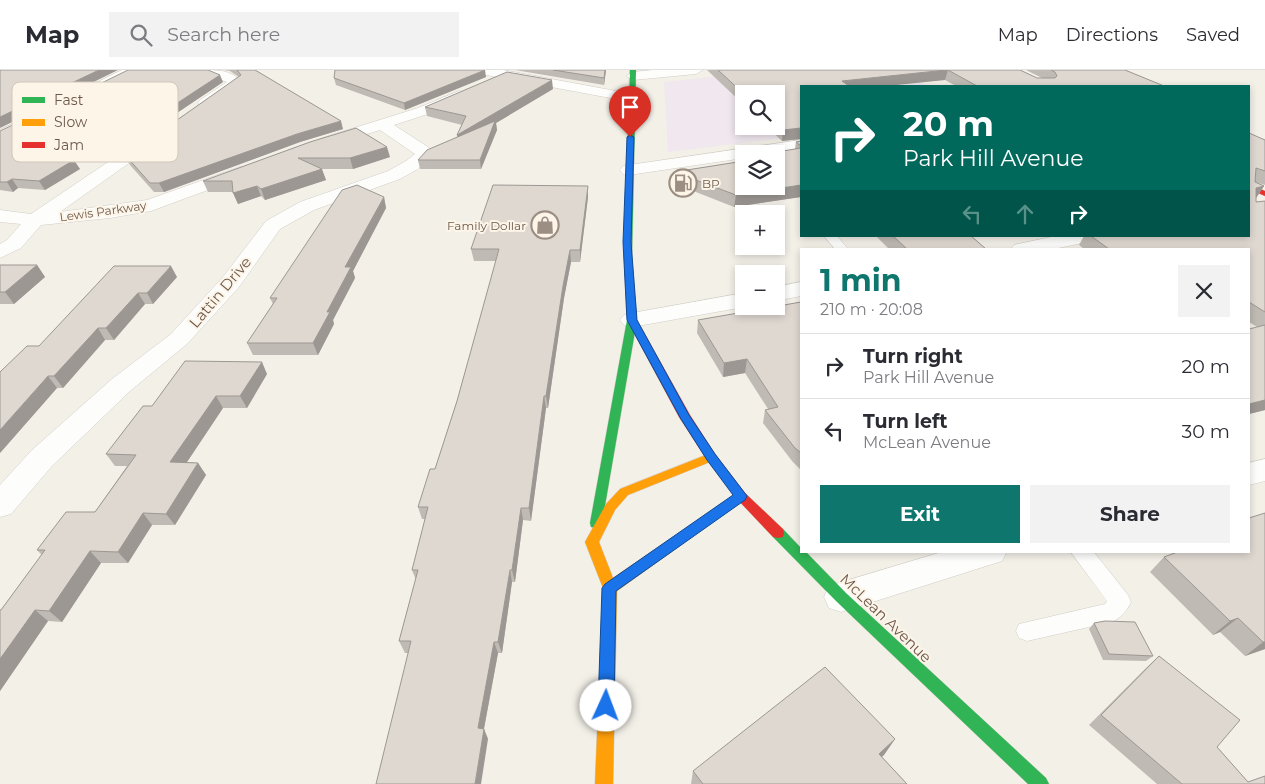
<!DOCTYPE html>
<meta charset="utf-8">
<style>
body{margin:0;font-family:Montserrat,sans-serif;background:#f2f2f3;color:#2b2b33;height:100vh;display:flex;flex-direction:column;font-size:19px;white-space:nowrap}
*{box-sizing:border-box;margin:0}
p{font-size:16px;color:#7c7c81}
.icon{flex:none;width:28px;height:28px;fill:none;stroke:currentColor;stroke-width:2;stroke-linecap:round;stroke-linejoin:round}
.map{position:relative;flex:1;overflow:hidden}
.drawer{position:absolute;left:800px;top:178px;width:450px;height:305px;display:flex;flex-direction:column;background:#fff;border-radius:0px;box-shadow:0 2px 8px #0003}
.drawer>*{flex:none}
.banner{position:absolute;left:800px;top:15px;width:450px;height:152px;border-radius:0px;box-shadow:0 2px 8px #0003;background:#00695c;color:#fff;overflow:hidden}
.controls{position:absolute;left:735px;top:15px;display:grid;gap:10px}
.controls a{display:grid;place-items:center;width:50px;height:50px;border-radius:0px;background:#fff;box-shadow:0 2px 8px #0003;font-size:25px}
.pin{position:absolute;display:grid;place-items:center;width:42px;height:42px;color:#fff;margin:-51px -21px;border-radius:50% 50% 50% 0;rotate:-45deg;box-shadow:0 0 5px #0007}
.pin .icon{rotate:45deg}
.me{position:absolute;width:55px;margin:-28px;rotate:2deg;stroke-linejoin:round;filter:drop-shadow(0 0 4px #0008)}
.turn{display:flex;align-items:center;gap:18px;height:105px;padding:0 20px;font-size:22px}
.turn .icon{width:65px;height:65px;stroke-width:2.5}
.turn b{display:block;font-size:35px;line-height:42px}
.lanes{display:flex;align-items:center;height:48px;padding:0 20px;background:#0003;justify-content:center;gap:25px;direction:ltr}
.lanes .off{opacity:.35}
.round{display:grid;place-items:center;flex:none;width:52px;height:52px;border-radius:0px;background:#f2f2f3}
.summary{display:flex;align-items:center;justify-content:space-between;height:85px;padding:0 20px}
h1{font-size:30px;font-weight:700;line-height:38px;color:#0f766e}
.action{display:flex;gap:10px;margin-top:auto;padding:10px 20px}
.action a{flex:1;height:58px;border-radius:0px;background:#0f766e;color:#fff;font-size:20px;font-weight:700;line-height:58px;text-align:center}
.action a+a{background:#f2f2f3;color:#2b2b33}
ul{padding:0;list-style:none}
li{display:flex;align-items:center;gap:15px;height:65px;padding:0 20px;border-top:1px solid #e1e1e2}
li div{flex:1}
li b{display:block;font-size:19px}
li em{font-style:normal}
header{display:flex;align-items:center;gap:30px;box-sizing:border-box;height:70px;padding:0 25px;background:#fff;border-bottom:1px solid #e1e1e2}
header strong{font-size:24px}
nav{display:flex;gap:28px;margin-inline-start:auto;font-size:18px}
.search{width:350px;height:45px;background:#f2f2f3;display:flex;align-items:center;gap:12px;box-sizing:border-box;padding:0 18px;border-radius:0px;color:#7c7c81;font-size:19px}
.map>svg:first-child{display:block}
.education{fill:#f0e7ef;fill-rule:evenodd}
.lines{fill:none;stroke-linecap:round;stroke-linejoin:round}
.lane-casing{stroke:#d2cdc6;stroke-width:1}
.street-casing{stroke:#d2cdc6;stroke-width:1}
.fast-casing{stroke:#d2ccc4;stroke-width:1}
.slow-casing{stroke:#d2ccc4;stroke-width:1}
.jam-casing{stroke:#d2ccc4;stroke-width:1}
.lane{fill:#fdfdfc;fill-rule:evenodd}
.street{fill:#fdfdfc;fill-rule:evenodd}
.fast{fill:#30b455;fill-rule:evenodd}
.slow{fill:#ff9f0a;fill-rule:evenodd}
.jam{fill:#e5322d;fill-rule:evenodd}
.wall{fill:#c0bab4}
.shaded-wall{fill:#9c9792}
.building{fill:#dfd8d1;stroke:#9c9792}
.route{fill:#1a73e8;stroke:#114b97}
.labels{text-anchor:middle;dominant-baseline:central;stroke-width:4;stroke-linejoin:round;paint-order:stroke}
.far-poi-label{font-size:12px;fill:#6d594c;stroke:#fcf5e8;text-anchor:start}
.far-street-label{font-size:12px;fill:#6d594c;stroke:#fcf5e8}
.street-label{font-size:15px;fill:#6d594c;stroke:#fcf5e8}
.key{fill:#fcf5e8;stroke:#d1c6b9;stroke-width:1}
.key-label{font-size:14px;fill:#6d594c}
</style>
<header>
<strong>Map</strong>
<div class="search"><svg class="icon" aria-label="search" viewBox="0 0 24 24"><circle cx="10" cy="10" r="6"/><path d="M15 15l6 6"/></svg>Search here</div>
<nav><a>Map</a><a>Directions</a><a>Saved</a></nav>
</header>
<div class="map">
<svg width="1265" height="714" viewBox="0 0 1265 714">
<rect width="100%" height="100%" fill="#f3f0e8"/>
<path class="education" d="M775,0H901L928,16H801V66L668,82L664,12ZM744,24H776V56H744Z"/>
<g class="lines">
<g class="lane-casing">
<path id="lane" d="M824,166H837L848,179H835Z
M1070,481H1093L1128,525L1131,532C1126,542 1121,548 1111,552L1027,571L1019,568L1016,561L1019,554L1105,534L1107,531Z"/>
</g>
<g class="street-casing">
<path id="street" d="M122,0H139L137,3L0,71V60Z
M202,0C218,0 233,0 242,13L210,36H200L198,33L200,30L227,12L204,3Z
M474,0H503L632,24L637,25L639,28L637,31L632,32L481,4Z
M653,0H703L696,4L633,10L626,6L633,2Z
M459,21L464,22L466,25L464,28L428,44L394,55L431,79L433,83L418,99L400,109L314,140L280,159L239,217L187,274L130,321L52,396L11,444L0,447V415L32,380L112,309L171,264L223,207L266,151L300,132L388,101L406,91L415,84L380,60L325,77L319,75L317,72L319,69L418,38Z
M157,61L163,63L165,66L163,69L60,142L147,130L240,97L246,98L249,102L246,106L151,141L110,148L41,155L21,178L0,188V174L7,170L21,154L0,152V140L31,144L151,63Z
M801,70V80L775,84H744V88L629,105L623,104L620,100L623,96L629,95Z
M1056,166H1099L1096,170L1054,179H1011L1014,175Z
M801,212V226L776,231V217Z
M744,223V236H746L744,237L632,257L624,255L620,250L624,245L632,243Z
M1265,389V411L1249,415V393Z
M945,481H1007L1002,491L841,542L829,538L824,527L829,516Z"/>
</g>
<g class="fast-casing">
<path id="fast" d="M630,0H636L632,188L628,191L624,188Z
M632,247L637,250L602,453L601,457L596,458L591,457L590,453L627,250Z
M778,458L783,459L801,478V481H805L846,523L1046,708L1049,714H1028L836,531L773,467L772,463L773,459Z"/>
</g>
<g class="slow-casing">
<path id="slow" d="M711,383L715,384L717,387L715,390L628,425L615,440L599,472L613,508L737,423L741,421L745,423L747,426L745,429L617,521L613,714H595L603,518L585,472L606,434L620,419Z"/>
</g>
<g class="jam-casing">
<path id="jam" d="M1249,114L1265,121V126L1249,119Z
M628,185L632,188L637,250L690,345L715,384L745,423L783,459L784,463L783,467L778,468L773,467L737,429L707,390L679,347L627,250L624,188Z"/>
</g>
<use href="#lane" class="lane"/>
<use href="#street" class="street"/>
<use href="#fast" class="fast"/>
<use href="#slow" class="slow"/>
<use href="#jam" class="jam"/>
</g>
<path class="wall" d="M224,0H255L343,59L300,72L164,122H154L130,95L126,86L239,7L230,1Z
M515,0H606L604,15Z
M707,0H1020L1037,8H1042L1026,0H1125L1164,16H956L945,10L801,16V69L782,71L766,56H776V24H744V35Z
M486,7L405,40L336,15L334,8Z
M223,12L119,82L77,35L73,27Z
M553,19L496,53L497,60L481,99H420L418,90L457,67V65L462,55L427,46L425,37Z
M0,61L80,99L45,120L18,118L13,122L0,120Z
M1249,63L1265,70V115L1255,112L1264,116L1256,128V132L1265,131V340L1249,344L1257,257L1249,252V179H1084L1079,175L1084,166H1249Z
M801,71V127L734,137L673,113L674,102L776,86L777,82L795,79L796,72Z
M310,72L390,87L353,99H321L326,110L265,130L261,126L238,134L233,122H208L203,111Z
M384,127L386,138L353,201L355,208L333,250L334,254L318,285H253L247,273L273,234L270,228Z
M588,127L580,192H571L564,228L548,338H546L531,451L523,450L515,512H512L502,583H498L484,659L488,669L409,583H405L399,571L416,510L412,500L425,449H422L418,437L435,399L457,331L496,191H474L471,179Z
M876,166H971L986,179H889Z
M0,195H37L45,207L14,234H0Z
M114,196L177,207L153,234H145L114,270H105L63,318H57L0,383Z
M801,232V400L792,391L763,353L765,340L768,339L745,303L723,307L697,263L698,250Z
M267,304L247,338H223L187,392L198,393L206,405L175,455H152L128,493H101L62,552L48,551L0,621V540H1L42,485L37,480L95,442L127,396H115L106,384L152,336Z
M1249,481L1265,579L1245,586L1220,562L1213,565L1150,502L1164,487Z
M1094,553L1153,586L1146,591L1103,590L1089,559Z
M1159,586L1217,677L1248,712L1265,714H1157L1089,655L1147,597Z
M895,669L882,687L907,714H691L693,701Z"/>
<path class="shaded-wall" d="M99,0H118L0,58V47Z
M485,0L486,7L405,40L404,33Z
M605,0H606L604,15V8Z
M948,0L945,10L887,16H841L842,11Z
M220,5L223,12L119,82L115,74Z
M552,10L553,19L496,53L497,60L481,99L480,90L458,75L457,65Z
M341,51L343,59L300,72L164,122L159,113L297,64Z
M801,58V69L782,71L783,60Z
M387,77L390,87L353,99L350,88Z
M74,90L80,99L45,120L39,111Z
M322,99L326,110L265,130L261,119Z
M12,109L18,118L13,122L7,112Z
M801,115V127L734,137L736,125Z
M257,116L261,126L238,134L233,123Z
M588,116V127L580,192V180Z
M1264,116L1256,128L1249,130L1256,118Z
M384,127L386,138L353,201L355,208L333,250L334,254L318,285L313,273L345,197Z
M570,180L571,192L564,228L548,338L546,326L563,216Z
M37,195L45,207L14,234L5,222Z
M171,196L177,207L153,234L147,223Z
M138,223L145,234L114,270L106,258Z
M98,258L105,270L63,318L54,306Z
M747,289L745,303L723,307L724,293Z
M262,292L267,304L247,338L240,326Z
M48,306L57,318L0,383V360Z
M216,326L223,338L179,404L170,392Z
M544,326L546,338L531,451L529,438Z
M1265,330V340L1249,344V334Z
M198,393L206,405L175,455L166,444Z
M521,438L523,450L515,512L512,500Z
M143,443L152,455L128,493L118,482Z
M90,481L101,493L62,552L49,541Z
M510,500L512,512L502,583L498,572Z
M35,540L48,551L0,621V589Z
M1238,548L1220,562L1213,565L1230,551Z
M494,572L498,583L482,669L478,658Z
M1263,572H1265V579L1245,586Z
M484,659L488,669L481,714H475Z
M895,669L884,685L868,700L879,684Z"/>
<path class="building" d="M0,0H99L0,47Z
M128,0H208L220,5L115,74L73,27Z
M237,0H255L341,51L297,64L159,113H150L126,86L241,5Z
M335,0H485L404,33L334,8Z
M553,0H605L604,8Z
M718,0H946L842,11L849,16H801V58L783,60L776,53V24H744Z
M948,0H1020L1037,8H1055L1057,6L1055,2L1051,0H1125L1164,16H977Z
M507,2L552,10L457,65L466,46L425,37Z
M40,42L74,90L39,111L12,109L7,112H0V61Z
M495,51L480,90H418L427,80Z
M356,58L387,77L350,88H298L322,99L261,119L257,116L233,123L232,111H203L310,72Z
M1249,63L1265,70V101L1256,98L1255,112L1264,116L1256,118V132L1265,131V242L1249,232V179H1109L1091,166H1249Z
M801,71V76L796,72Z
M801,78V115L736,125L674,102L744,91V116H776V86L781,85L777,82Z
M357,115L384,127L345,197H351L327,242H330L313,273H247L277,228H270L342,120Z
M493,115L588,116L580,180H570L563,216L546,326H544L529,438H521L512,500H510L498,572H494L478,658L484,659L475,714H376L411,571H399L418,500H412L428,437H418L430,399H435L457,331L499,179H471Z
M893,166H971L986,179H907Z
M0,195H37L5,222H0Z
M114,196H171L147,223H138L106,258H98L54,306H48L0,360V302L27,276H39Z
M801,232V383L795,378L765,340L778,337L747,289L724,293L698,250Z
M1265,255V330L1249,334V259Z
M185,291L262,292L240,326H216L170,392L198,393L166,444L143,443L118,482L90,481L49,541L35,540L0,589V540H1L45,480H37L66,442H95L136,385L106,384L143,336H152Z
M1265,443V572H1263L1238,548L1230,551L1164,487L1180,481H1249V448Z
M1105,551L1135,552L1153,586L1109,584L1094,553Z
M1159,586L1240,650L1217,677L1248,712L1265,706V714H1182L1101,645Z
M825,597L895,669L879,684L907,714H703L693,701Z"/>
<path class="route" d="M630,65L634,67L631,172L637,250L689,345L715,384L747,426L745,430L616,521L614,636L612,641L606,644L600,641L598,636L602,518L605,514L733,425L707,390L681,349L627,250L623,172L627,67Z"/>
<defs>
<g id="fuel-ring" transform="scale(1.4375)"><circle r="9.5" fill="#fcf5e8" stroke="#9c8e83" stroke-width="1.5"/><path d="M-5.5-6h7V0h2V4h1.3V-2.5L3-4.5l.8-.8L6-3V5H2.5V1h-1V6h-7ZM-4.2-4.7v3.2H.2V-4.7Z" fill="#9c8e83"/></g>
<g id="shop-ring" transform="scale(1.4375)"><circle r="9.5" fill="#fcf5e8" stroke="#9c8e83" stroke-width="1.5"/><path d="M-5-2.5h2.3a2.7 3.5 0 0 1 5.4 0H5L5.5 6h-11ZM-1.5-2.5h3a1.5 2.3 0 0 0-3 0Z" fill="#9c8e83"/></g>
</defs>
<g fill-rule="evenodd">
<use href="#fuel-ring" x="683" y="113"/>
<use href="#shop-ring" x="545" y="155"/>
</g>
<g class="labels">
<g class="far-poi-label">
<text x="702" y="113">BP</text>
<text x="526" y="155" text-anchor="end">Family Dollar</text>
</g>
<g class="far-street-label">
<text transform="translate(103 141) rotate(-8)">Lewis Parkway</text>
</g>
<g class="street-label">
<text transform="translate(220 222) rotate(-50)">Lattin Drive</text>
<text transform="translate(886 548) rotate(44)">McLean Avenue</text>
</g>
</g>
<rect x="12" y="12" width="166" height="80" rx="8" class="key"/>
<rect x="22" y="27" width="23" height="6" fill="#30b455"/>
<rect x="22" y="49" width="23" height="7" fill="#ff9f0a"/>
<rect x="22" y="72" width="23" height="6" fill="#e5322d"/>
<g class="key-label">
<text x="54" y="35">Fast</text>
<text x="54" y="57">Slow</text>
<text x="54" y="80">Jam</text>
</g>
</svg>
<div class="controls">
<a><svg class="icon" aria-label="search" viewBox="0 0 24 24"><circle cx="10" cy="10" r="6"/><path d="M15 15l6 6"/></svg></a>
<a><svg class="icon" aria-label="layers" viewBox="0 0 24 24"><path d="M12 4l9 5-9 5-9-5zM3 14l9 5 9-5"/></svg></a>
<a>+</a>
<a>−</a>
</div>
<div class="pin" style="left:630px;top:67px;background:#d93025"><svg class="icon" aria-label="arrive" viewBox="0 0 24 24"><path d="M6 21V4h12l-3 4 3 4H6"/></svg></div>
<svg class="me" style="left:606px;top:636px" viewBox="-20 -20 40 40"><circle r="19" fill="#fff"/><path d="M0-13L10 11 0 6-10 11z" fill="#1a73e8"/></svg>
<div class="banner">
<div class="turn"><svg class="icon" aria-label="right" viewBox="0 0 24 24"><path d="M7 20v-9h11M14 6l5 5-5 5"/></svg><div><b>20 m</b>Park Hill Avenue</div></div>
<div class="lanes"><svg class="icon off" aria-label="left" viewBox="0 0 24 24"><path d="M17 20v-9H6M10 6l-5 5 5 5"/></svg><svg class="icon off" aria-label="ahead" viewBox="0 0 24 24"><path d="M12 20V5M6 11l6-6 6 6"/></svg><svg class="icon" aria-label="right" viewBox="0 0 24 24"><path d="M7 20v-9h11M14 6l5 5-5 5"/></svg></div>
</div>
<section class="drawer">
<div class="summary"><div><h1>1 min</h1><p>210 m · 20:08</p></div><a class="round"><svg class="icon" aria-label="close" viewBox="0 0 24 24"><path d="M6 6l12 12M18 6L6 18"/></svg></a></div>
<ul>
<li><svg class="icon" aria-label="right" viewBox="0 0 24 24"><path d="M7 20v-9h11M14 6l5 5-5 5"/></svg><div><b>Turn right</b><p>Park Hill Avenue</p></div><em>20 m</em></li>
<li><svg class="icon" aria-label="left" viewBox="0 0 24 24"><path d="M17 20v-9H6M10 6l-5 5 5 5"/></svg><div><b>Turn left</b><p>McLean Avenue</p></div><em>30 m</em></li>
</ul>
<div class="action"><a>Exit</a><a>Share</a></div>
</section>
</div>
